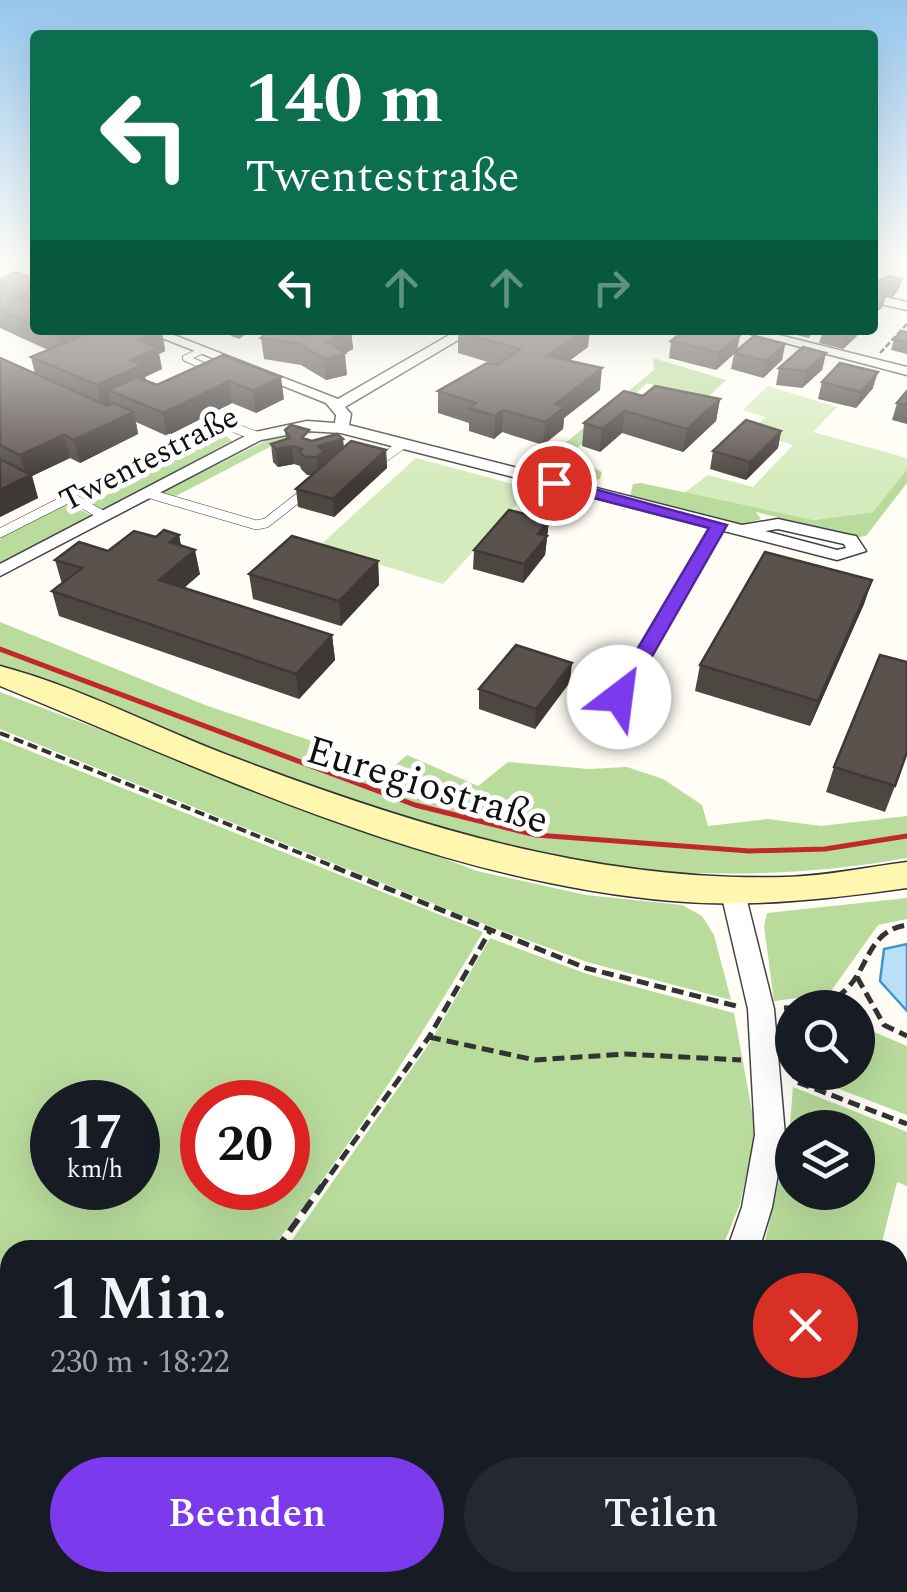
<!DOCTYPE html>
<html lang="de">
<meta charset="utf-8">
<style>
body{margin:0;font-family:Spectral,serif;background:#242831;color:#f1f3f6;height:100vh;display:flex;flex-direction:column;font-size:38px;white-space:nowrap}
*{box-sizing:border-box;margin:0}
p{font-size:32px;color:#9ea1a6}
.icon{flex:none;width:55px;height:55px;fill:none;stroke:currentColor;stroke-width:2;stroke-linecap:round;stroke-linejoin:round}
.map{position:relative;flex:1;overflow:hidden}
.drawer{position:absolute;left:0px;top:1240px;width:908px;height:352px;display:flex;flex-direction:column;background:#171b24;border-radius:30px 30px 0 0;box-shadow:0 10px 40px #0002}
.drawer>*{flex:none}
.banner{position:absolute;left:30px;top:30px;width:848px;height:305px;border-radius:10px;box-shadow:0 10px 40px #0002;background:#0b6e4f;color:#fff;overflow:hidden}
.tools{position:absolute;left:775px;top:990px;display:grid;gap:20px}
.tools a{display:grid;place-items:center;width:100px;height:100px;border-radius:50%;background:#171b24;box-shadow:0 10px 40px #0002;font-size:50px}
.speed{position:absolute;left:30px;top:1080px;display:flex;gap:20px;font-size:50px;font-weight:700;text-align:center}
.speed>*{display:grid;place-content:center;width:130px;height:130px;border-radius:50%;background:#171b24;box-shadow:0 10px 40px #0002;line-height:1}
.speed small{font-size:25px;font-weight:400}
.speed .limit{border:15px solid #d22;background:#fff;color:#111}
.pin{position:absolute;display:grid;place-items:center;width:85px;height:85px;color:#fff;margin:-42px;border:5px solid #fff;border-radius:50%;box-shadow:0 2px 10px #0007}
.me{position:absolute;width:110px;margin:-55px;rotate:30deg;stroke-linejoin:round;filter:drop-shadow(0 0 8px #0008)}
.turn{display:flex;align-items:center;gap:35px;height:210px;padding:0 50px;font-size:45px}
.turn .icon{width:130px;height:130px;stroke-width:2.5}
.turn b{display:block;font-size:70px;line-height:85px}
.lanes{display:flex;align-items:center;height:95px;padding:0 50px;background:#0003;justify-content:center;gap:50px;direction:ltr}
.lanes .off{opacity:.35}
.round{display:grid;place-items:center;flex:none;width:105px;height:105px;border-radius:52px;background:#242831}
.summary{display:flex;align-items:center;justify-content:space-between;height:170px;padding:0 50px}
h1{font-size:60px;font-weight:600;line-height:75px}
.cta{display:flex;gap:20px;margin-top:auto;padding:20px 50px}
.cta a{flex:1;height:115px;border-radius:60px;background:#7c3aed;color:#fff;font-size:40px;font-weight:600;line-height:115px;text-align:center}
.cta a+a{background:#242831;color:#f1f3f6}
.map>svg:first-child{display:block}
.green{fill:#d5ebbd}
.forest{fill:#b9dc9c;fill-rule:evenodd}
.water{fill:#b9e0f7;stroke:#3f96cf;stroke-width:2.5}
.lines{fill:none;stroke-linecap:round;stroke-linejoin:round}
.service-far2-casing{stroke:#444;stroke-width:8}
.service-far1-casing{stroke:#444;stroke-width:10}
.service-casing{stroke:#444;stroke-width:14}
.minor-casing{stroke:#444;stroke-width:3}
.secondary-casing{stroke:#333;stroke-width:3}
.path-far3{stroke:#333;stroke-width:2.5;stroke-dasharray:6 2.5;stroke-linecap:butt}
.path-far2{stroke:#333;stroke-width:4;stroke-dasharray:10 5;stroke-linecap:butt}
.path-far1{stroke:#333;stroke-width:5;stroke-dasharray:12 6;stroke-linecap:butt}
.path{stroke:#333;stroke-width:6;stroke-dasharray:15 8;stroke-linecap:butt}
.service-far2{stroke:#fff;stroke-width:6}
.service-far1{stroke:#fff;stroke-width:9}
.service{stroke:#fff;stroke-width:11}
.minor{fill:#fff;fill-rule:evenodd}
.secondary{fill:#fff6b0;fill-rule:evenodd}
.rail{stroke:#c4262e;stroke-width:5}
.wall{fill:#4d4742}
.shaded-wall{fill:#3f3936}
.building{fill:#5a524d;stroke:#3f3936;stroke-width:2.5}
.route{fill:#7c3aed;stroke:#51269a;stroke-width:2.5}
.labels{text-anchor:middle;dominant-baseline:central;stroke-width:10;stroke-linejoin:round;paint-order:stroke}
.far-street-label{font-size:32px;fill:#111;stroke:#fff}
.street-label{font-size:40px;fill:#111;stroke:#fff}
</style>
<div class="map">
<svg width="907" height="1592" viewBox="0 0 907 1592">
<rect width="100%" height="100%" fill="#fffdf5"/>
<path class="green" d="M768,386L837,407L813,432L907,458V469L873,512L814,520L684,493L708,475L753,487L793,445L751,432L765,417L743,410Z
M416,458L531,489L443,584L319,546Z
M898,1447L907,1453V1592H823L827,1583L898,1582Z"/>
<path class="forest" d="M653,358L726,380L705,400L647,383L569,456L602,472L600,479L587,482L542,470L547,458L654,370Z
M310,430L316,432L270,447L172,498L161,493L273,437Z
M225,435L232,441L103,510L89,504Z
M907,469V483L866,536L859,537L756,512L761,519L742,524L630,496L633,484L641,483L814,520L873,512Z
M68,504L93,516L0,563V538Z
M0,622L205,705L392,768L407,755L478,786L508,762L589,769L627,767L663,779L702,805L708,826L768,819L821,826L907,816V858C796,878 679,878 567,862C470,849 375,810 284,776C190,740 95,705 0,669Z
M0,692L477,871L586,895L682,905L702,916L714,935L731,1000L587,962L489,926L0,729Z
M0,739L483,932C418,1043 348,1148 271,1250H10V1582L16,1583L9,1592H0ZM52,1102H138V1188H52ZM202,1102H288V1188H202Z
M907,898V919L878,925L829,994L774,1001L764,926L767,913Z
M490,938L587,974L734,1013L756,1133L740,1204L721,1250H285L431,1041Z
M874,1032L907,1046V1115L800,1074L858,1072V1033Z
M793,1087L907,1132V1186L897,1182L880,1250H763L789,1136ZM792,1128H858V1192H792Z
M39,1583L570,1582V1583L566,1592H32Z
M629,1583V1582L768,1583L765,1592H625Z"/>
<path class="water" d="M907,944V1011L880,981L884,949Z"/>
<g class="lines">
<g class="service-far2-casing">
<path id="service-far2" d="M201,351L186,358L212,370"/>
</g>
<g class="service-far1-casing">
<path id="service-far1" d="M196,438L227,425L256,436
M372,458L382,459L403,444
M147,493L256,525L266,523L307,491
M0,533L71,497L104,516
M666,617L719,525"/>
</g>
<g class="service-casing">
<path id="service" d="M619,697L667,614"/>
</g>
<g class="minor-casing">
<path id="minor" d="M872,294L907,302V310L872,302Z
M142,330H161L338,399L458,330H475L345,407L351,414L349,425L742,525L778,519L850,535L856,536L866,551L837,560L341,433L307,431L261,440L0,576V564L251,433L307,421L335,423L336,415L326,403ZM778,529L844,544L846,548L837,550L765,531Z
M736,330H759L907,367V375Z
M733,884L742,886L745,893L774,1009L785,1135L772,1207L759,1250H727L742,1207L755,1135L748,1009L721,893L724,886Z
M580,1582H618L614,1592H576Z"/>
</g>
<g class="secondary-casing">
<path id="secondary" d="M0,666C80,687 156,728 233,757C412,825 594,882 786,877C826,876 867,867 907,862V888C828,899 751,908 672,901C437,881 215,774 0,686Z"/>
</g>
<path class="path-far3" d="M880,353L907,324"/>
<path class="path-far2" d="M0,733L340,869"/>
<path class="path-far1" d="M334,867L586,968L740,1007
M857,977L884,1025L907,1036
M784,1008C802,1007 823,1007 838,996C870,975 864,931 907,925
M429,1037L535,1060L625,1054L741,1060
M789,1067L797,1082L907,1124
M320,1189L429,1037L490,931"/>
<path class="path" d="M276,1250L322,1186
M22,1592L29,1582"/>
<use href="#service-far2" class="service-far2"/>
<use href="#service-far1" class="service-far1"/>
<use href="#service" class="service"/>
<use href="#minor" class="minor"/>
<use href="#secondary" class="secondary"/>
<path class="rail" d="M0,649L415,805L536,835L749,851L825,849L907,836"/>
</g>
<path class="wall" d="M35,279V330H162L165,351L159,354L162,369L145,377L146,380L157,385L223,355L284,399L256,413L232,403L167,436L136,422L138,434L80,463L70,458L32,476L38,498L0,517V358L35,374L31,357L48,350L0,328V280Z
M872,283L899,289L892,298L885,297L883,306L877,312L872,311Z
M231,330H251L239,339L231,336Z
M261,330H351L353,349L345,353L347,375L326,380L301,365L264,359L261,338L268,332Z
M625,330H646L640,334Z
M682,330H726L740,335L737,350L785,344L782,360L763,378L731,369L734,354L716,370L669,358L671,341L682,333Z
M789,330H813L809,338L788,333Z
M824,330H858L857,336L843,349L819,343Z
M458,332L588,347L569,361L600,390L564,418L563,429L543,445L502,432L494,439L469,431V423L438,413V391L498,365L458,353Z
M907,332V354L891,350L894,339Z
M826,353L822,370L802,388L776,385L779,368Z
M822,382L873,388L856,408L818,399Z
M907,391V424L892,420L897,403Z
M643,396L720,399L716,421L683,452L622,433L600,452L582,446L584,423Z
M285,430L310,440L343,439L344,448L386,450L387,468L334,517L298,507L296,489L313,475H307L301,469L300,466L294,464L278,467L273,462L271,444L286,440Z
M781,431L778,448L746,480L710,469L713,451Z
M549,520L545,555L523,583L473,569L474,550Z
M179,535L181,545L200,574L184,588L332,635L335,660L299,699L59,616L52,591L62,584L55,560L108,551L156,537Z
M378,561L379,585L341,626L253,599L249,574Z
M872,580L864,604L810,726L695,691L700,665Z
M570,682L535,729L479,709V689Z
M834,767L895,786L885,812L826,792Z"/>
<path class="shaded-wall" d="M902,279L899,289L892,298L894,288Z
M33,292L35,301V314L16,298Z
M886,295L883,306L877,312L880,302Z
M76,330H108L65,358L60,337Z
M162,330L165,351L159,354L162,369L145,377L147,387L108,390L111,403L102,408L97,385L131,360L138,340Z
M238,330H251L239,339Z
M347,330H351L353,349L344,354L347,375L326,380L324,359L326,341Z
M584,330H590L588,347L546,378L547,356Z
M854,330H858L857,336L843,349L846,338Z
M740,335L737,351L716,370L719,353Z
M785,344L782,360L763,378L766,361Z
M826,353L822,370L802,388L806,371Z
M602,368L600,390L564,418L563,429L543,445L545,422L555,404Z
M878,372L873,388L856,408L861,392Z
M281,377L284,399L256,413L253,391Z
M229,381L232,403L167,436L163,413Z
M720,399L716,421L683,452L687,429Z
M503,410L502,432L494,439L495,416Z
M625,411L622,433L600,452L602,429Z
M134,412L138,434L80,463L74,440Z
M781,431L778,448L746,480L750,462Z
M64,435L70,458L32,476L38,498L0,517V490L27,477L20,455Z
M343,439L344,456L325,462L326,469L319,474L317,457L318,446Z
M292,446L294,464L278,467L276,449Z
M386,450L387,468L334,517L333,499Z
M549,520L545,555L523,583L524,564L538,534Z
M179,535L183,559L170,542Z
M195,550L200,574L165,604L159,580Z
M378,561L379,585L341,626L339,601Z
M872,580L864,604L810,726L818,701Z
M332,635L335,660L299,699L296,674Z
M572,663L570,682L535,729L536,709Z"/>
<path class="building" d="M15,272L35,279V293L33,292L16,298L35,305V326L0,310V284L3,283L0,280Z
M889,276L902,279L894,288L872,283Z
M872,292L886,295L880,302L872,300Z
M45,330H76L60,337Z
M96,330H161L138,340L158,348L131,360L142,365L97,385L31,357Z
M271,330L308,336L317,330H347L326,341L345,353L324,359L299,344L261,338Z
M461,330H584L547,356L602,368L555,404L565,407L545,422L503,410L495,416L469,408L476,403L438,391L487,363L497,365L520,349L458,332Z
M685,330H726L740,335L719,353L671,341Z
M824,330H854L846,338L822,332Z
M902,331L907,332V342L894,339Z
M754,336L785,344L766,361L734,353Z
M803,347L826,353L806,371L779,368Z
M223,355L281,377L253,391L229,381L163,413L108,390L137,377L157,385Z
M0,358L107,406L114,403L134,412L74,440L64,435L20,455L0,445Z
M840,363L878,372L861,392L822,382Z
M655,386L720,399L687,429L625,411L602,429L584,423L624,391L643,396Z
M907,391V405L897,403Z
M746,420L781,431L750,462L713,451Z
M291,425L309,430L302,438L312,441L337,434L343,439L318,446L324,451L317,457H305L299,452L302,449L292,446L276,449L271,444L290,438L285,430Z
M351,441L386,450L333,499L296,489Z
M0,459L31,475L0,490Z
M509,510L549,520L538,534L547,536L524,564L474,550Z
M164,530L179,535L170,542L195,550L159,580L332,635L296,674L52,591L82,568L55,560L79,542L108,551L134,531L156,537Z
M292,536L378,561L339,601L249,574Z
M765,552L872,580L818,701L700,665Z
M516,645L572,663L536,709L479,689Z
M880,655L907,662V752L895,786L834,767Z"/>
<linearGradient id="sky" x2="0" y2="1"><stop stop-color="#95c6ee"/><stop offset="0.54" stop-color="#fffefa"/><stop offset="1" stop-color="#fffefa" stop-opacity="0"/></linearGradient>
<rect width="907" height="481" fill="url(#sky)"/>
<path class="route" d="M554,478L727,525L626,702H612L609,697L709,528L548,486V479Z"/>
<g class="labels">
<g class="far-street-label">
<text transform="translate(149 459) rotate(-27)">Twentestraße</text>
</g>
<g class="street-label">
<text transform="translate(427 786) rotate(17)">Euregiostraße</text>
</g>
</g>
</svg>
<div class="tools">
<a><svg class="icon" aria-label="search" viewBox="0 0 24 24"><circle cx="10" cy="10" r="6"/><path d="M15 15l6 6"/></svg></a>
<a><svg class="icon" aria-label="layers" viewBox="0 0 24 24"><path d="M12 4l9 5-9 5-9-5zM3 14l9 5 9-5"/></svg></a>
</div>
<div class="speed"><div>17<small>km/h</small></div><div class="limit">20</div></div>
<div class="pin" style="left:554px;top:483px;background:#d93025"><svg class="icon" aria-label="arrive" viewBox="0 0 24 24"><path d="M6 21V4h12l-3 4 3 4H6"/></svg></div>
<svg class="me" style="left:619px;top:697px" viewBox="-20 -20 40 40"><circle r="19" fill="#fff"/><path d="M0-13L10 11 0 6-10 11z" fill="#7c3aed"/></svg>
<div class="banner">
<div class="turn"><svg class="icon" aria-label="left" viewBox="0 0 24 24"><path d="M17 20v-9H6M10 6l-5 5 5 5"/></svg><div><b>140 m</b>Twentestraße</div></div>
<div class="lanes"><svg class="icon" aria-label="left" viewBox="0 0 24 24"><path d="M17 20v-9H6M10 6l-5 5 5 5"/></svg><svg class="icon off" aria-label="ahead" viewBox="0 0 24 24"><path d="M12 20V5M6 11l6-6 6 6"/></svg><svg class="icon off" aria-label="ahead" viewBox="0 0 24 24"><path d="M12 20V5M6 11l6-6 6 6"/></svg><svg class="icon off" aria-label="right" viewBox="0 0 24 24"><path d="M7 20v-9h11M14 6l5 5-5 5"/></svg></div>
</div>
<section class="drawer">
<div class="summary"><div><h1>1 Min.</h1><p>230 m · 18:22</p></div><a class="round" style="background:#d93025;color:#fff"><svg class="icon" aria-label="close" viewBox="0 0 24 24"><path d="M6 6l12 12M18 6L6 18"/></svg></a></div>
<div class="cta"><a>Beenden</a><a>Teilen</a></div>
</section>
</div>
